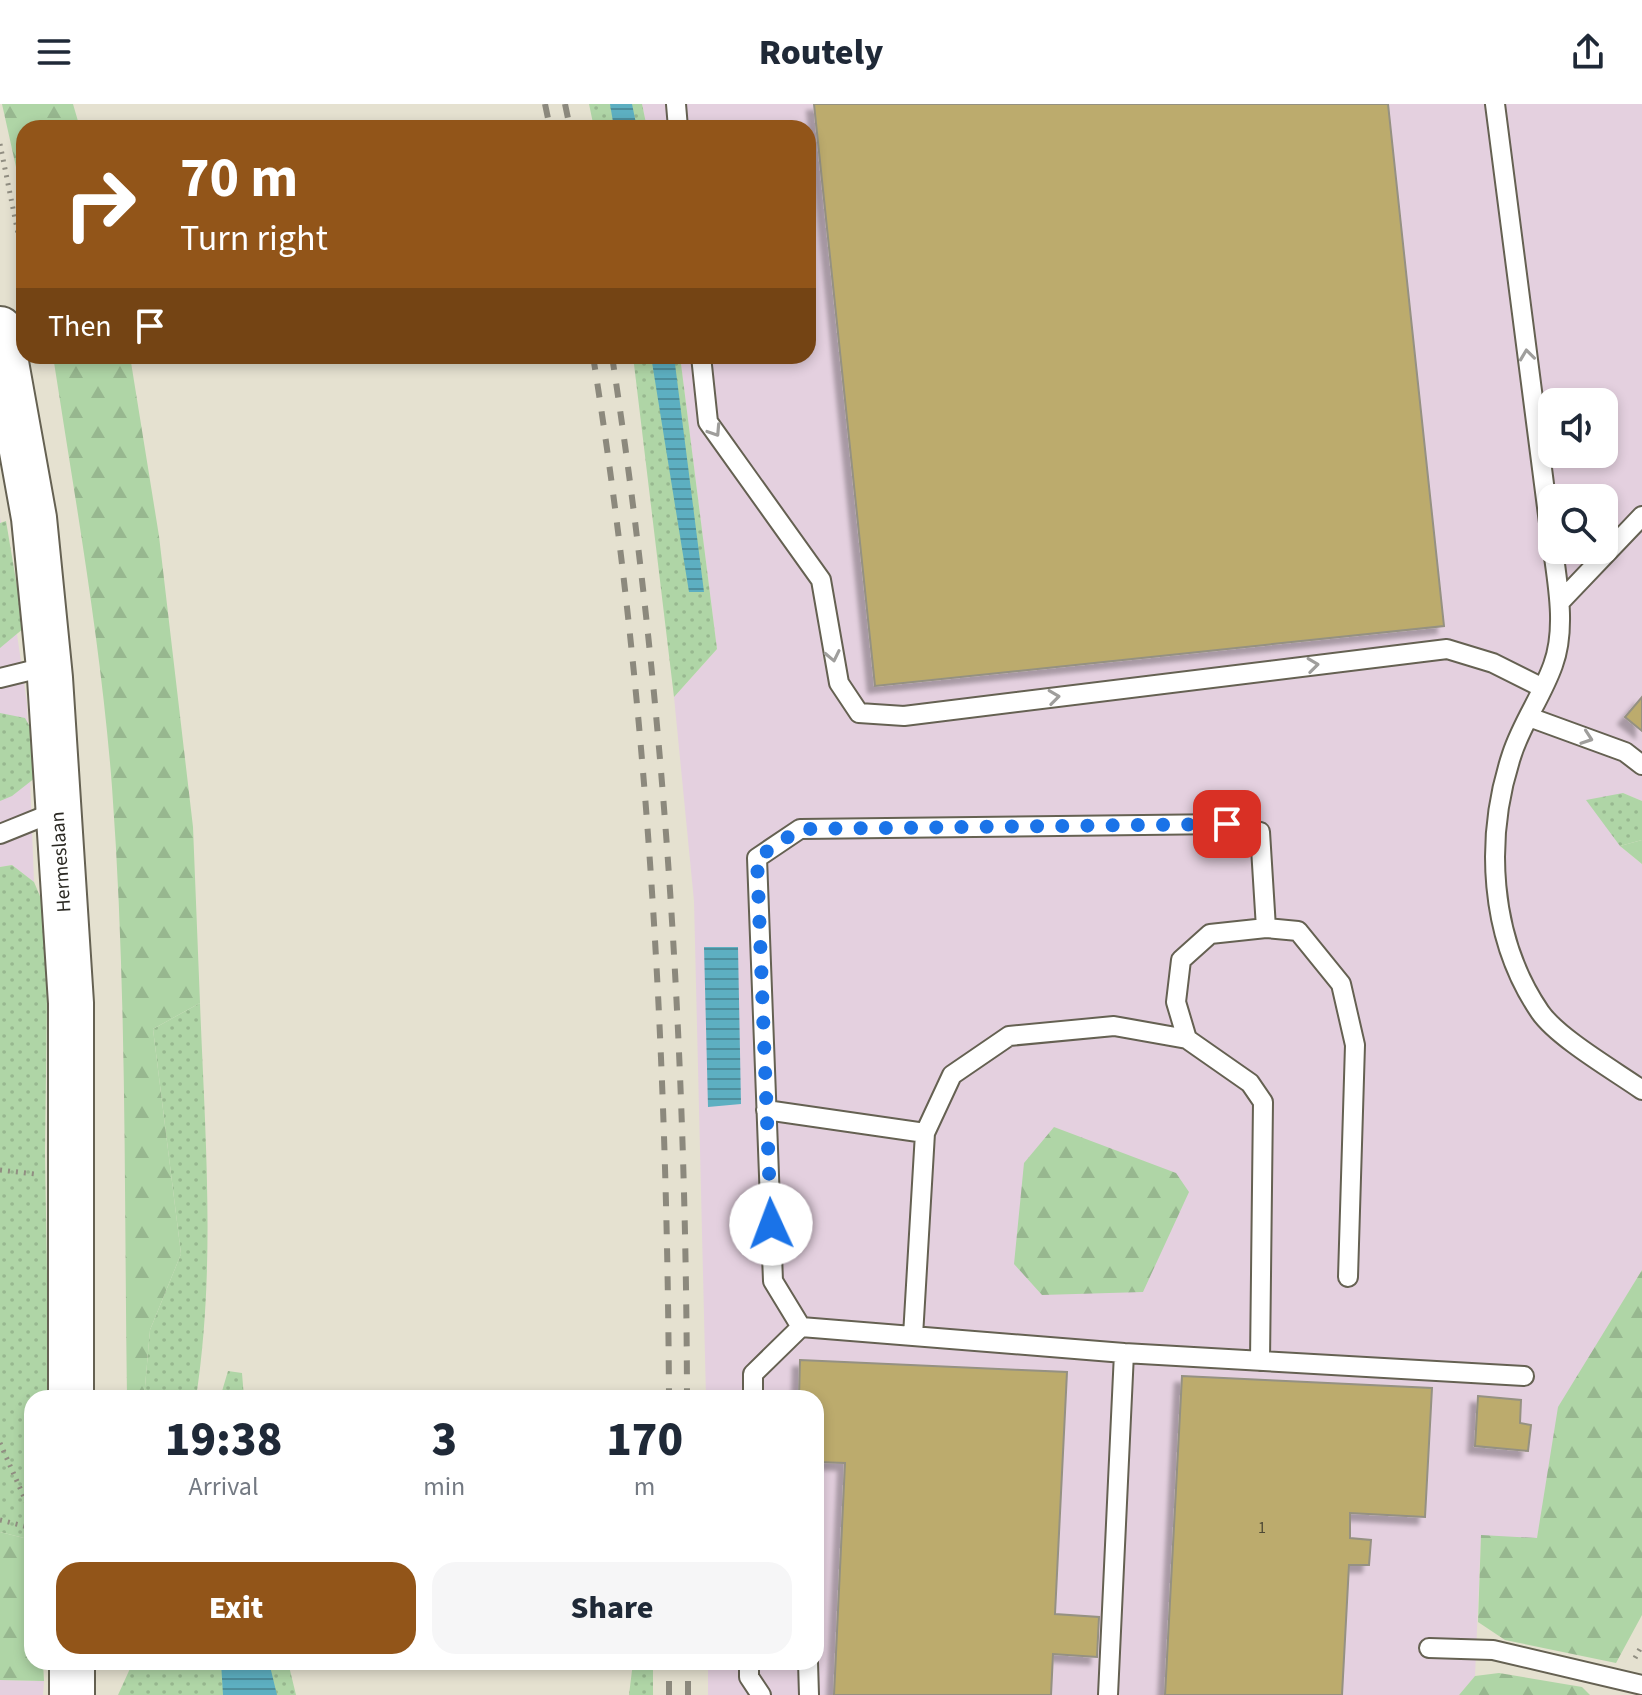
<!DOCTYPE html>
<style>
body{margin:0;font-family:"Source Sans 3",sans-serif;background:#f6f6f7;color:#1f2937;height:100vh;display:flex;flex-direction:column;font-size:30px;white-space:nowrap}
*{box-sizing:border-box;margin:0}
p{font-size:26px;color:#747a83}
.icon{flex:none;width:44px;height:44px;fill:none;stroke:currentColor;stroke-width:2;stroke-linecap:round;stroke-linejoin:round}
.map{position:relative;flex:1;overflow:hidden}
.side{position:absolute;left:24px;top:1286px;width:800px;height:280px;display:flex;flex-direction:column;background:#fff;border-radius:24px;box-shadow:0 4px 12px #0003}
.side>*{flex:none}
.top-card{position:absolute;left:16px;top:16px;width:800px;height:244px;border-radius:24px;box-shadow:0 4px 12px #0003;background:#925519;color:#fff;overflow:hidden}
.fabs{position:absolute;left:1538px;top:284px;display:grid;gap:16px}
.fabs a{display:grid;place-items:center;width:80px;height:80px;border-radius:16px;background:#fff;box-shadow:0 4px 12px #0003;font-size:40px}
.pin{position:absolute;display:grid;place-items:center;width:68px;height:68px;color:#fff;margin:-34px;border-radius:16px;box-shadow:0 4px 12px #0006}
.me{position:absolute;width:88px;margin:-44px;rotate:358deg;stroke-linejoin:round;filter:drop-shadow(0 0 6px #0008)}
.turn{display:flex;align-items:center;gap:28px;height:168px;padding:0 32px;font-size:36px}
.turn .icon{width:104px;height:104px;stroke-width:2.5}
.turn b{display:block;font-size:56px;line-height:68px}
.then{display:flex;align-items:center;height:76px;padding:0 32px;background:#0003;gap:16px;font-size:30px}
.eta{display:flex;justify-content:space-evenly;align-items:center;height:136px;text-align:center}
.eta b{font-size:48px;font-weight:800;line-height:56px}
.cta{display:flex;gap:16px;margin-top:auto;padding:16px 32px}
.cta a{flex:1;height:92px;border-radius:24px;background:#925519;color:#fff;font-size:32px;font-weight:800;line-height:92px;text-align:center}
.cta a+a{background:#f6f6f7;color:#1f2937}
header{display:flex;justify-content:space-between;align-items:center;height:104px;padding:0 32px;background:#fff;font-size:36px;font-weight:800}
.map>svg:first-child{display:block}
.industrial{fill:#e4d0df;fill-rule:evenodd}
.grass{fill:url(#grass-dots)}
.forest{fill:url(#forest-firs)}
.water{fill:url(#water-rules)}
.building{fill:#bcab6d;stroke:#959182;stroke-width:2;filter:url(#shadow)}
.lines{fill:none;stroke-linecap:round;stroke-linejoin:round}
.service-casing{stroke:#656152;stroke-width:22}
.tertiary-casing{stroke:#656152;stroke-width:48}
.path{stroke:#918e82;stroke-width:5;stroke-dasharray:2 6;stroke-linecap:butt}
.service{stroke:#fff;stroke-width:18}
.tertiary{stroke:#fff;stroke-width:44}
.rail{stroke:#8c897d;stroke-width:6;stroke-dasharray:14 14;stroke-linecap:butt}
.oneway{stroke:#9f9e9c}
.route{stroke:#1a73e8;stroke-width:14;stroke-dasharray:0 25.2}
.labels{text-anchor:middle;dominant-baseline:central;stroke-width:8;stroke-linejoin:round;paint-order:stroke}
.number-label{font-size:16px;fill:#4e4935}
.street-label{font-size:20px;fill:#2a2822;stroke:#fff}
</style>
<header><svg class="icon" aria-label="menu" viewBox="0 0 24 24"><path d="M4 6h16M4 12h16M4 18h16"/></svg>Routely<svg class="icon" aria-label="share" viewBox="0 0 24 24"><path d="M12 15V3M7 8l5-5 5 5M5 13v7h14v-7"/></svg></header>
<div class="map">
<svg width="1642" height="1591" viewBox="0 0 1642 1591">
<defs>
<pattern id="grass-dots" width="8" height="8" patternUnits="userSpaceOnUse" patternTransform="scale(2)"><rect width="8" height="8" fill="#afd5a6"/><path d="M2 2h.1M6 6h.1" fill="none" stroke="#97b78f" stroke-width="1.8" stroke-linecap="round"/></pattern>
<pattern id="forest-firs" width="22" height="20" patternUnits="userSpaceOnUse" patternTransform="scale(2)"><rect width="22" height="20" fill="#afd5a6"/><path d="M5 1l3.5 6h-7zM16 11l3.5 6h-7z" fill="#97b78f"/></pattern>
<pattern id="water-rules" width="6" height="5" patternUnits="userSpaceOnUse" patternTransform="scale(2)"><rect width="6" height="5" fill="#5dafc1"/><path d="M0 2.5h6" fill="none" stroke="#4d8e9c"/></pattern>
<filter id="shadow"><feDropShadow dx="-7" dy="7" stdDeviation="2" flood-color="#0004"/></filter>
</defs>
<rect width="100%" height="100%" fill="#e5e1d0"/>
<path class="industrial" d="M642,0H1642V697L1623,689L1620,742L1642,760V1166L1559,1303L1537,1435L1481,1432L1475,1572L1459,1591H708V1558H816V1294H706L694,797L674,593L717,545L680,252H808V24H647ZM1552,298H1604V350H1552ZM1552,394H1604V446H1552Z
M0,413L27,599L34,778L12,761L0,763Z
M0,1576L44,1577L43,1591H0Z"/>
<path class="grass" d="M589,0H642L647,24H594Z
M633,252H680L717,545L674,593Z
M6,417L24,524L0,544V419Z
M0,609L25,614L39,639L40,670L12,692L0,697Z
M1623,689L1642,697V736L1620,742L1586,696Z
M12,761L34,778L48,811L45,1049L49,1294H32V1436L0,1428V763Z
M200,899C205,1031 216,1163 196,1294H144L150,1226L181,1150L153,925Z
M228,1267L242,1269L244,1294H220Z
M133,1558H288L296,1591H118Z
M633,1558H653V1591H629Z"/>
<path class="forest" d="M2,0H73L80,24H24V99Z
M53,252H130L159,432L193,723L200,899L153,925L181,1150L150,1226L144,1294H127C124,1091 127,886 112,683C101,539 75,395 53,252Z
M1642,736V760L1620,742Z
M1054,1023L1176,1069L1189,1088L1143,1188L1042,1191L1014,1160L1024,1059Z
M1642,1166V1511L1616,1559L1505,1536L1478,1518L1481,1431L1537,1434L1558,1303Z
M0,1428L32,1436V1558H43L44,1577L0,1576Z
M1499,1569L1582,1583L1590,1591H1459L1475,1572Z"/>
<path class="water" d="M610,0H632L637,24H614Z
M651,252H674L704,488H689Z
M738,843L741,1000L708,1003L704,843Z
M221,1558H269L277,1591H223Z"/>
<path class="building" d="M814,0H1388L1444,522L875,582Z
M1642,593V627L1625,613Z
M800,1256L1067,1268L1055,1510L1099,1513L1097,1553L1053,1550L1051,1591H834L845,1359L816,1358V1294H799Z
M1182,1272L1432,1284L1425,1413L1350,1409V1434L1371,1436L1369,1461H1349L1342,1591H1165Z
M1478,1292L1521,1296L1520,1319L1531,1321L1528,1347L1475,1342Z"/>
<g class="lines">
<g class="service-casing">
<path id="service" d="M676,0L678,24
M1495,0L1552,442
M701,252L708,318L821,476L839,579L859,609L904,612L1447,545L1493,559L1543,584
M1553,446C1558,482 1566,526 1553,561C1542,592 1522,619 1512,650C1484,734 1489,833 1540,908C1558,934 1615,967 1642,986
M1560,498L1642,412
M0,574L49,562
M1529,613L1625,648L1642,661
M0,730L57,707
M1266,824L1298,827L1341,880L1355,941L1348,1173
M766,1006L925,1029
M801,1223L773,1177L757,754L800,725L1227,720L1260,728L1266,824L1210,830L1181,856L1176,898L1187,935L1250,979L1263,998L1260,1257
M913,1232L925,1029L952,971L1009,932L1114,922L1187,935
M1124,1249L1524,1272
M753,1294V1270L801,1223L1124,1249L1108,1591
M1429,1544L1493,1546L1642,1581
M749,1558V1573L761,1591
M808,1558L809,1591"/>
</g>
<g class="tertiary-casing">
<path id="tertiary" d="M0,225L34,414L50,574L71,899V1294
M72,1558V1591"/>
</g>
<path class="path" d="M0,40L24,159
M0,1066L35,1070
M0,1339L32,1411
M0,1416L32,1424
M1635,1554L1642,1541"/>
<use href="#service" class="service"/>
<use href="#tertiary" class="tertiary"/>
<path class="rail" d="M545,0L550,24
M565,0L570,24
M593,252C648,595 667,946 669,1294
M612,252C665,596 686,946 687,1294
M669,1591V1558
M688,1591V1558"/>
</g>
<defs><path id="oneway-chevron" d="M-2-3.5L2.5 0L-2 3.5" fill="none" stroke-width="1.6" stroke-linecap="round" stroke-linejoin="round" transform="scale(2)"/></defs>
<g class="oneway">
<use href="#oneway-chevron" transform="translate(1527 251) rotate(-97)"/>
<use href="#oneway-chevron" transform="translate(715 327) rotate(57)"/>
<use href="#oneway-chevron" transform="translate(833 552) rotate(78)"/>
<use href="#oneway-chevron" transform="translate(1313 561) rotate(-7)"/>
<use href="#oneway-chevron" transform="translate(1054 593) rotate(-7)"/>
<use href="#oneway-chevron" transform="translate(1587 634) rotate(19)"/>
</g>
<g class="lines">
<path class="route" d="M771,1120L757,754L800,725L1227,720"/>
</g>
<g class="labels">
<g class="number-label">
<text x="1262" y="1424">1</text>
</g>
<g class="street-label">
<text transform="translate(61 758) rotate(-94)">Hermeslaan</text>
</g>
</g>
</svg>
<div class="fabs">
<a><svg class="icon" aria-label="sound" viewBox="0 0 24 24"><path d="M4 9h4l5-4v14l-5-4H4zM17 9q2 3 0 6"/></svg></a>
<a><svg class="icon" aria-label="search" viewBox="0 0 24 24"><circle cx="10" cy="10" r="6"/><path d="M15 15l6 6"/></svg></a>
</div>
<div class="pin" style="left:1227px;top:720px;background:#d93025"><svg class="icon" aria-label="arrive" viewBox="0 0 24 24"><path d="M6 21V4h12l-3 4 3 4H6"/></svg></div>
<svg class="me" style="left:771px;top:1120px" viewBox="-20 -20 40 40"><circle r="19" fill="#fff"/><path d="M0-13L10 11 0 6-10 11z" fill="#1a73e8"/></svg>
<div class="top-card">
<div class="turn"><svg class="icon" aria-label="right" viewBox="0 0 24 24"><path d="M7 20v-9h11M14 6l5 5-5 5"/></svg><div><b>70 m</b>Turn right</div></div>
<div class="then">Then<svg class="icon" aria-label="arrive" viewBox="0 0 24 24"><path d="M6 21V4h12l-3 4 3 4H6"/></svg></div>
</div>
<section class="side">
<div class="eta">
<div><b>19:38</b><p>Arrival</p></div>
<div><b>3</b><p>min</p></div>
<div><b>170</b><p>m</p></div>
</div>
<div class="cta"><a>Exit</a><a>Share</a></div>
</section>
</div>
